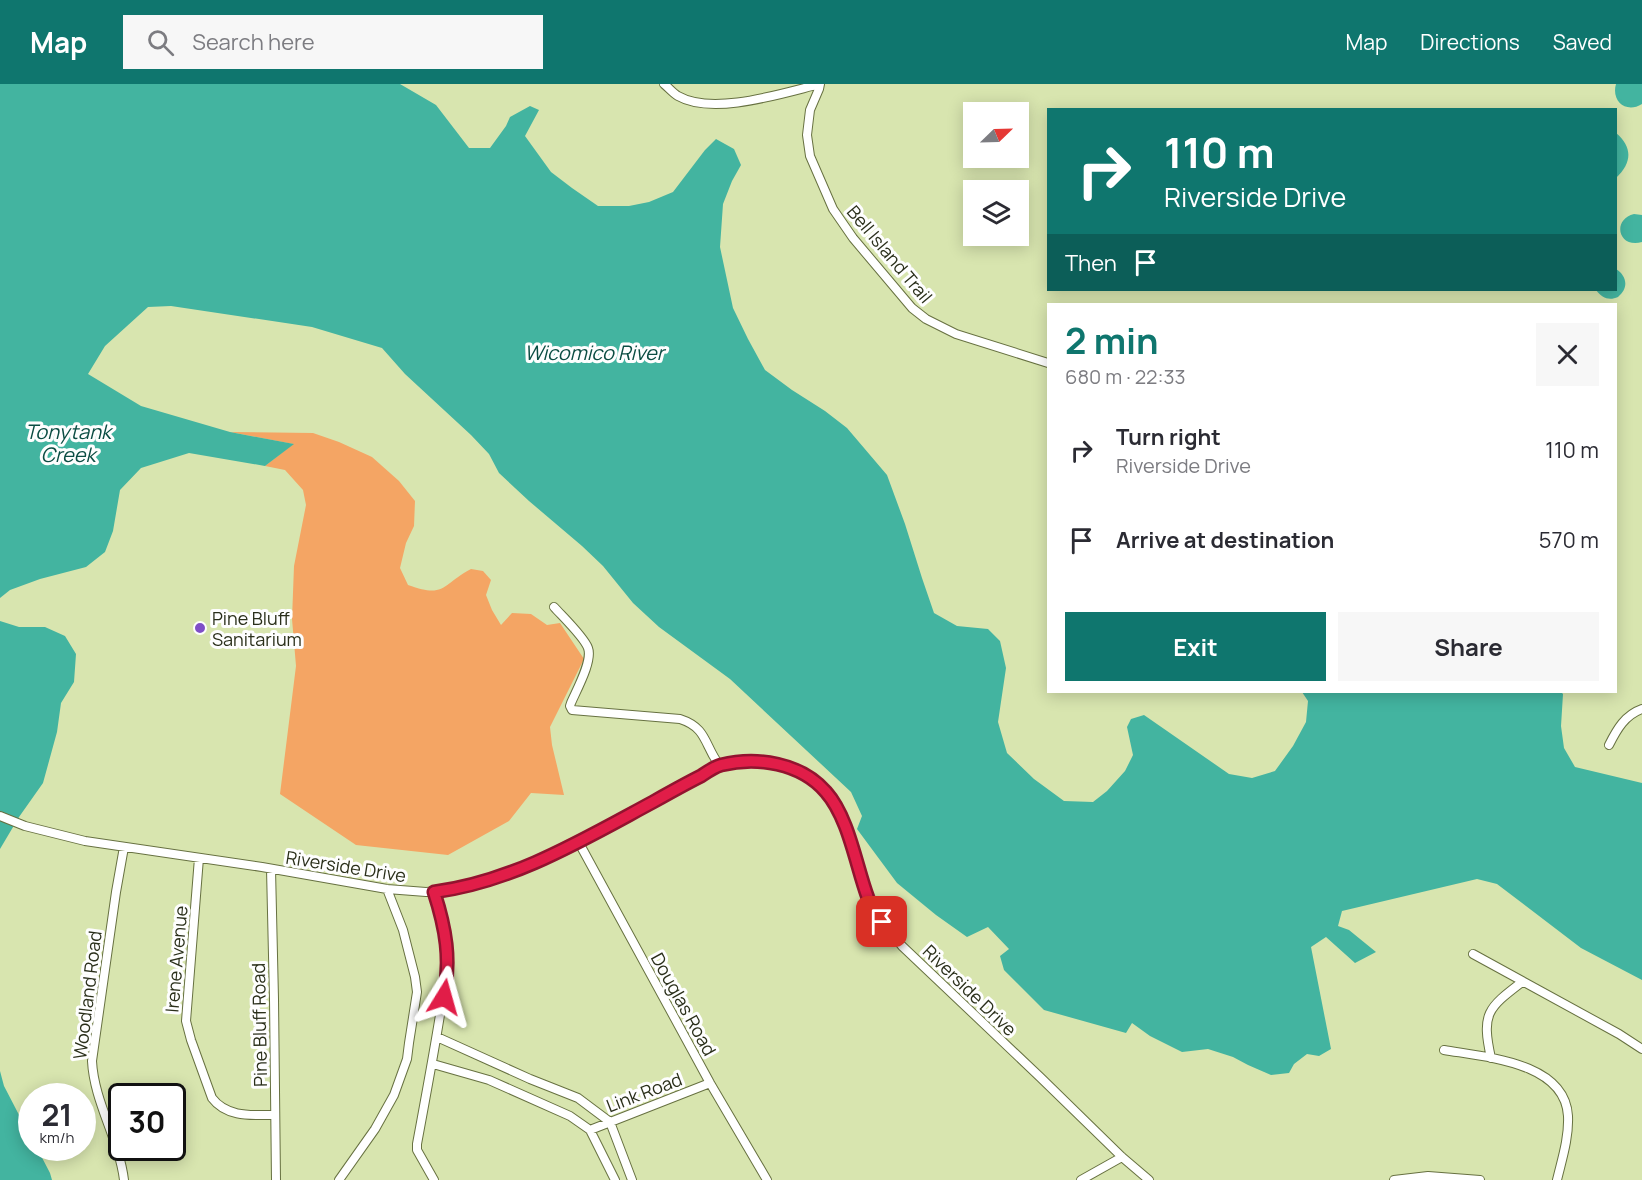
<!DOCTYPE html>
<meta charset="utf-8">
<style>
body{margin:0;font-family:Manrope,sans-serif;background:#f7f7f7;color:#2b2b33;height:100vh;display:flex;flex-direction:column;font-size:22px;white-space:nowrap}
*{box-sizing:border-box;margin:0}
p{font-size:20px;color:#7c7c81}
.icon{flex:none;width:33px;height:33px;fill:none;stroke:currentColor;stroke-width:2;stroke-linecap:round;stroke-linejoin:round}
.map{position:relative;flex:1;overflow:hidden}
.side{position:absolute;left:1047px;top:219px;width:570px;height:390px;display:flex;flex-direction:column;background:#fff;border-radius:0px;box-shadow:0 3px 15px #0003}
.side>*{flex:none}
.hud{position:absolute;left:1047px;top:24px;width:570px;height:183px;border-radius:0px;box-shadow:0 3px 15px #0003;background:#0f766e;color:#fff;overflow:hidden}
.needle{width:39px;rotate:67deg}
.tools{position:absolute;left:963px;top:18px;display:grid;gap:12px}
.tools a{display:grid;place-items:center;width:66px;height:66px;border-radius:0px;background:#fff;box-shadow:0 3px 15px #0003;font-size:30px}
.speed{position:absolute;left:18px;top:999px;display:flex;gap:12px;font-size:30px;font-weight:700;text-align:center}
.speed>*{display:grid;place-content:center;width:78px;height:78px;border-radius:50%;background:#fff;box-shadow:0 3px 15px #0003;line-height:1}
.speed small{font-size:15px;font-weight:400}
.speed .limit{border:3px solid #111;border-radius:9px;background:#fff;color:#111}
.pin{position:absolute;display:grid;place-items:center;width:51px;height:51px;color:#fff;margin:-26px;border-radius:12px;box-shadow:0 3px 9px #0006}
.me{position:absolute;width:66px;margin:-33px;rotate:8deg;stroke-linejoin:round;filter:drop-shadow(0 0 4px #0008)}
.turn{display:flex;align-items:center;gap:21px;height:126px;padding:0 18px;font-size:27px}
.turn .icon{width:78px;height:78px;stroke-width:2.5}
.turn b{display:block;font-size:42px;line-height:51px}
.then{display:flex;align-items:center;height:57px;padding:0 18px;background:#0003;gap:12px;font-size:22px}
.round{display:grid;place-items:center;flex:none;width:63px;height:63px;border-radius:0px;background:#f7f7f7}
.headline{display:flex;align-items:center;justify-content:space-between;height:102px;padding:0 18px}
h1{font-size:36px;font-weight:700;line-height:45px;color:#0f766e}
.action{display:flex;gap:12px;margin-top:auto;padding:12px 18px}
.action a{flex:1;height:69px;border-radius:0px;background:#0f766e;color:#fff;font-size:24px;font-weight:700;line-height:69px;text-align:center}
.action a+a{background:#f7f7f7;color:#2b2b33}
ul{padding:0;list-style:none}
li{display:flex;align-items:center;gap:18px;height:90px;padding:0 18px}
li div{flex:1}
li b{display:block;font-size:22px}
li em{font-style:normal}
header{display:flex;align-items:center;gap:36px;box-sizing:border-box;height:84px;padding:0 30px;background:#0f766e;color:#fff}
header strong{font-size:28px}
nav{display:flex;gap:33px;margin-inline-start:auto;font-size:21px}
.search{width:420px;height:54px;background:#f7f7f7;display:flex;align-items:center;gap:15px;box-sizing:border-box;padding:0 21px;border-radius:0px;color:#7c7c81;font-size:22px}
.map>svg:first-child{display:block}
.green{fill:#f4a564}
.water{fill:#43b4a0}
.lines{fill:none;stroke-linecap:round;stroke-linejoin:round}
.minor-casing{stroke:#677141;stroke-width:10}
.minor{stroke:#fff;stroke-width:8}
.route-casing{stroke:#92132f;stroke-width:15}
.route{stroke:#e11d48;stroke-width:10}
.poi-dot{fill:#7f4fc7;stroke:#fefefe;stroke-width:2}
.labels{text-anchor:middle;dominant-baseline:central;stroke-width:6;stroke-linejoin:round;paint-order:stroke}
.street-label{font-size:18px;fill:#2a2f1a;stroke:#fefefe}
.poi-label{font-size:18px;fill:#2a2f1a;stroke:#fefefe;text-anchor:start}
.water-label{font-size:20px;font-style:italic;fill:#0b4d43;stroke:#fefefe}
</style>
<header>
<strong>Map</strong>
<div class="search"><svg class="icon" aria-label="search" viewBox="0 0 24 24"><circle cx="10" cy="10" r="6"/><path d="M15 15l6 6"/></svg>Search here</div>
<nav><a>Map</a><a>Directions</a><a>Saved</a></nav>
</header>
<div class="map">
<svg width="1642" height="1096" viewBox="0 0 1642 1096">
<rect width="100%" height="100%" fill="#d8e5af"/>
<path class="green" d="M230,348L313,349L339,358L372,373L399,397L415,417L414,442L406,459L400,484L408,501C446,515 442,500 471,485L483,487L491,496L486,511L492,526L501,541L512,529L531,530L547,541L560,539L584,575L550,643L552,661L564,711L531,709L509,737L448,771L356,761L280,710L296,582L292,535L294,482L306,421L303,406L285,386L265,382L293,360Z"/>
<path class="water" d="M0,0H400L436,21L469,64H490L506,42L510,33L530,22L539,26L525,52L551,88L572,104L598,122H629L649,118L673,108L705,66L716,55L734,65L741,81L732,97L723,120L720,163L733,224L748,255L765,286L792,306L825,327L847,344L887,391L905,440L922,494L934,529L957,542L988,545L1000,557L1006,584L998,638L1007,669L1034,695L1064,717L1093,718L1107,707L1125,687L1133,671L1127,643L1131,635L1144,631L1229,690L1252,694L1275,687L1293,662L1306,638L1308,617L1302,608H1561L1563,610L1561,642L1564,664L1575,683L1642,699V896L1581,864L1497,800L1477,795L1342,827L1338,842L1349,846L1376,868L1355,879L1326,853L1311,863L1331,965L1319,972L1307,970L1294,980L1289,989L1271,991L1248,981L1233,973L1208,965L1182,968L1150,952L1132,939L1126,949L1044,926L1004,886L1000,872L1009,865L988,843L967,853L936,831L897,799L857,745L862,732L851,708L730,595L659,543L633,519L603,482L582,462L529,417L499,389L489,370L471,351L405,290L382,264L312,243L171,222L148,223L105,262L88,290L141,322L230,348L294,360L265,382L189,369L141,384L120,406L113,447L105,468L86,483L40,495L10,506L0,514Z
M1616,0H1642V20C1626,30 1611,17 1616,0Z
M1616,49C1633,63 1632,79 1616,94Z
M1634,130L1642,131V158C1619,165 1611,136 1634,130Z
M1616,185C1627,192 1629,204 1618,213C1609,217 1602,214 1596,206H1616Z
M0,537L19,543H45L65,552L76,570L74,598L61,619L57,648L43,699L19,733L0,765Z
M0,987L4,1002L31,1054L32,1064H37L50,1089L52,1096H0Z"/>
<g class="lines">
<g class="minor-casing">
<path id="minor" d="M664,0C669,4 673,9 678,12C713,32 783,9 820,0L819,5L810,26L807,51L810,72L833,125L853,154L912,224L926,235L956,250L1048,279
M554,523C563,533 584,553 588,564C593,577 576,607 571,619L570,622L572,626L680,635C708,644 704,662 720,682
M1609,661C1617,645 1625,631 1642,625
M0,732L25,742L85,757L262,783L387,805L426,808L450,806L489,797L548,773L720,682L758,677L778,680L795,685L822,703L828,711L836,722L848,751L869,817L882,838L902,862L1041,994L1122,1073L1149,1096
M578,757L710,999L767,1096
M199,774L186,937L191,956L212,1014C227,1034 253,1031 275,1031
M271,785L274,915L276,1096
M1473,870L1619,950L1642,965
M437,953L530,995L578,1014L610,1038L632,1096
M1444,966C1485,973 1565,978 1568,1032C1569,1054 1562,1075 1557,1096
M1491,974C1481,929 1488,924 1522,898
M433,980L489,996L570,1032L590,1046L615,1096
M590,1046L710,999
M124,1096C119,1055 94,1018 92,977L116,808L124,763
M339,1096L375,1045L394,1011L407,975L409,959L417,908L415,893L403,846L387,805
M434,1096L417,1066V1060C425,1017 433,974 440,931C443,914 447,898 448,881C449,856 442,831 434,808
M1081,1096L1122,1073
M1394,1096L1428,1092L1480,1096"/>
</g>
<use href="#minor" class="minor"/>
</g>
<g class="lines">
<g class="route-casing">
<path id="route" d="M444,913C451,875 446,845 434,808C513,798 584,755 653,718C669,709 685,700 701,692C707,688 714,683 721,681C757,672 801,679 826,708C849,734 856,782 868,814C872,822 877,830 882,838"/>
</g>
<use href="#route" class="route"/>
</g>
<circle class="poi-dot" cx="200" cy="544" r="6"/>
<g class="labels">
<g class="street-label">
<text transform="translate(890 170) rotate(50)">Bell Island Trail</text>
<text transform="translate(346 782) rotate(9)">Riverside Drive</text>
<text transform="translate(176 875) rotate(-85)">Irene Avenue</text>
<text transform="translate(970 906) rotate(44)">Riverside Drive</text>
<text transform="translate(87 911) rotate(-83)">Woodland Road</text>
<text transform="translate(684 920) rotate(61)">Douglas Road</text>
<text transform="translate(259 941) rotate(-91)">Pine Bluff Road</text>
<text transform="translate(644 1008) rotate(-21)">Link Road</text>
</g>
<g class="poi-label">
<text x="212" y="534">Pine Bluff<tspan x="212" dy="21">Sanitarium</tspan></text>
</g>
<g class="water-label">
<text x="594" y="268">Wicomico River</text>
<text x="68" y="347">Tonytank<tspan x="68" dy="23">Creek</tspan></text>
</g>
</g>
</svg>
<div class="tools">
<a><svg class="needle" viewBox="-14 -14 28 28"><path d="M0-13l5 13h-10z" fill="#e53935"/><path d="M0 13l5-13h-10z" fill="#7c7c81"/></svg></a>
<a><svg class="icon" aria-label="layers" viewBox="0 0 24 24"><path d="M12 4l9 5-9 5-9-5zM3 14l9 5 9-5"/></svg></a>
</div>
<div class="speed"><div>21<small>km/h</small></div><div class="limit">30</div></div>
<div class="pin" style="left:882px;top:838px;background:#d93025"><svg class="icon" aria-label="arrive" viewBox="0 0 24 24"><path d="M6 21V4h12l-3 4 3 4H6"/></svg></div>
<svg class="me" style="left:444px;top:913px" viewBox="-20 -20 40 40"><path d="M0-17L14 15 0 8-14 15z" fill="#e11d48" stroke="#fff" stroke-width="4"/></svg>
<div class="hud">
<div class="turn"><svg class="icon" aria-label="right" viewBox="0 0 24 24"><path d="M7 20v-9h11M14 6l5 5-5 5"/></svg><div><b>110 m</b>Riverside Drive</div></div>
<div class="then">Then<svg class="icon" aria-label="arrive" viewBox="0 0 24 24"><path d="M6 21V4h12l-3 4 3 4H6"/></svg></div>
</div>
<section class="side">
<div class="headline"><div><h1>2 min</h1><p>680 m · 22:33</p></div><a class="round"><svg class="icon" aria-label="close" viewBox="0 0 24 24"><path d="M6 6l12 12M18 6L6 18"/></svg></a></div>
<ul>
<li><svg class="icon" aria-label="right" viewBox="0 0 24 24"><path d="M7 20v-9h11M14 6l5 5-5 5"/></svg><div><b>Turn right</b><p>Riverside Drive</p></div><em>110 m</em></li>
<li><svg class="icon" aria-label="arrive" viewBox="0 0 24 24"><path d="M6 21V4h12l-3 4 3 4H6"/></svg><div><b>Arrive at destination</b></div><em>570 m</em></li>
</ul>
<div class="action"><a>Exit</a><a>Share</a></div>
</section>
</div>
